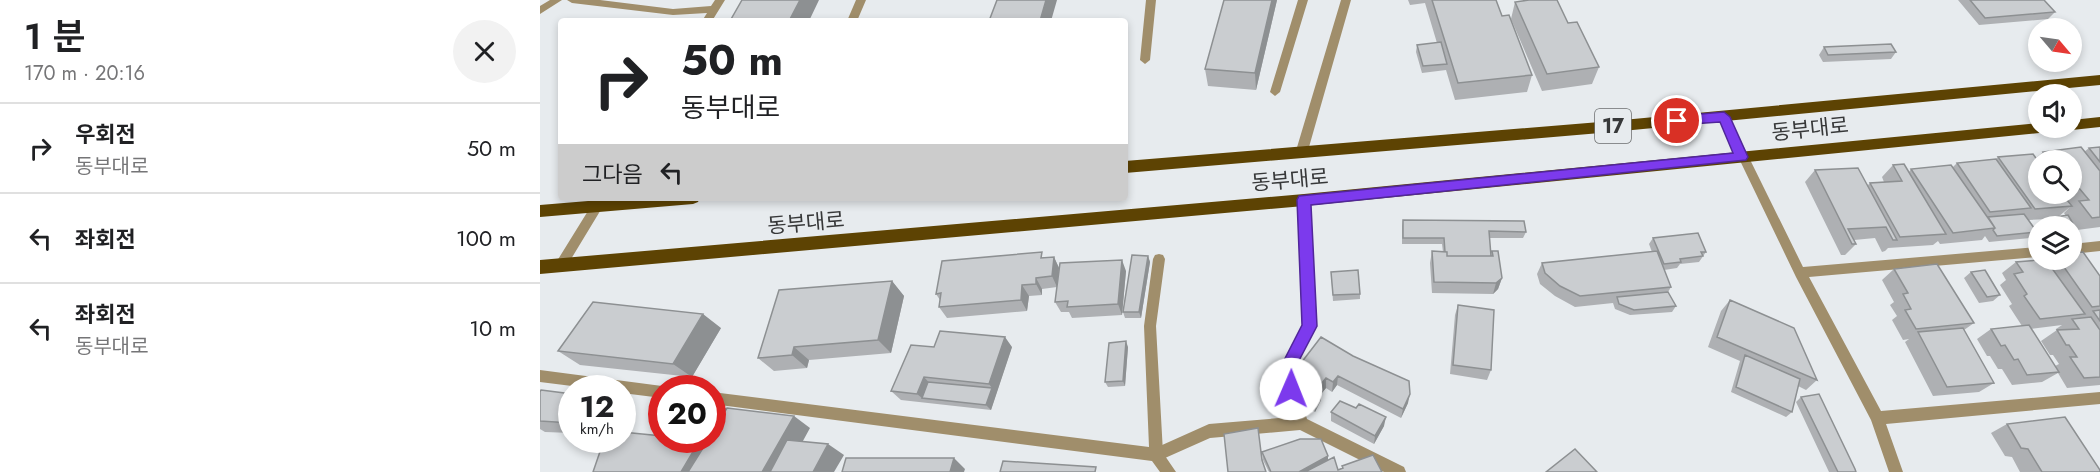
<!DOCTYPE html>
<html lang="ko">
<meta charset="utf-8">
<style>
body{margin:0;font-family:Jost,"Noto Sans KR",sans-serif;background:#f2f2f2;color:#202124;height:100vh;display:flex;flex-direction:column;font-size:22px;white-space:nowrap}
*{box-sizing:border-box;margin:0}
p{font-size:20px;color:#757577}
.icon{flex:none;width:33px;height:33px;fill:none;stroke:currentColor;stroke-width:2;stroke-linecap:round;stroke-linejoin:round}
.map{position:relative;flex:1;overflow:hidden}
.side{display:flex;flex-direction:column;background:#fff;width:540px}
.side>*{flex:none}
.hud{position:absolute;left:18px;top:18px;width:570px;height:183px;border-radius:6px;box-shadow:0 3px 9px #0003;background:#fff;color:#202124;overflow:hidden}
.needle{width:39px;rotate:119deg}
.controls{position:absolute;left:1488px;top:18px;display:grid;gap:12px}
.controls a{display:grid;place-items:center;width:54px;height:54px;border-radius:50%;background:#fff;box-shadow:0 3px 9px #0003;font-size:30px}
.speed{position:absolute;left:18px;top:375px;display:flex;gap:12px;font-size:30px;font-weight:700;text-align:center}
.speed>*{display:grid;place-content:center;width:78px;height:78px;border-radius:50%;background:#fff;box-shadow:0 3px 9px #0003;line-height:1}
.speed small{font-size:15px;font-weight:400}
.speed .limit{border:9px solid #d22;background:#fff;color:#111}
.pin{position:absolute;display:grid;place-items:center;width:51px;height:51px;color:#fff;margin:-26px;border:3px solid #fff;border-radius:50%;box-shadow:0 2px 6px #0007}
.me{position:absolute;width:66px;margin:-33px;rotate:1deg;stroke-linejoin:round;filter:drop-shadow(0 0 4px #0008)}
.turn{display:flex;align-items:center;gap:21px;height:126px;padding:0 24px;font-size:27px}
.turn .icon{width:78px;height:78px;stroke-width:2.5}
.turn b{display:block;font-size:42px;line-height:51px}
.then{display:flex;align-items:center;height:57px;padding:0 24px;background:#0003;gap:12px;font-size:22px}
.round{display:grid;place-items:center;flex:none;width:63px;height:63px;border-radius:32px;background:#f2f2f2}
.overview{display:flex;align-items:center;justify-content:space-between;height:102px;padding:0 24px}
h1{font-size:36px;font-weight:600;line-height:45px}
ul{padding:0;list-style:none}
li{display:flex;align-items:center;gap:18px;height:90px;padding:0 24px;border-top:2px solid #e0e0e0}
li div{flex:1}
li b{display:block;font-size:22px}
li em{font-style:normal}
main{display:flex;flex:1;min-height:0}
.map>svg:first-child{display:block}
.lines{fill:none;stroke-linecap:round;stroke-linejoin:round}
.lane{fill:#a08e6b;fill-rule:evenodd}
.street{fill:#a08e6b;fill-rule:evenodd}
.primary{fill:#5d4303;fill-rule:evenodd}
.wall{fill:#aeb0b3;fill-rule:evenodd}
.shaded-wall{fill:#8d9092}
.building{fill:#cacdd0;stroke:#8d9092;stroke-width:1.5}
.route{fill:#7c3aed;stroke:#51269a;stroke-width:1.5}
.labels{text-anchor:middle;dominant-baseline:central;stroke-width:4.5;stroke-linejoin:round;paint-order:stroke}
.shield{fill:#e7ebee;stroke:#6c6e6f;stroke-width:1.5}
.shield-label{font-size:20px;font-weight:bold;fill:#373839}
.street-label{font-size:21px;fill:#373839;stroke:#e7ebee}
</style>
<main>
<section class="side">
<div class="overview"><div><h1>1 분</h1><p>170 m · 20:16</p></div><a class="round"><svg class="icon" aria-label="close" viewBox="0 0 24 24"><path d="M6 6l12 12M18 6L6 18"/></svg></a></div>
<ul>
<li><svg class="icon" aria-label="right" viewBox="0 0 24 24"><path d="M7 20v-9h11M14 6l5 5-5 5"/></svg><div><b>우회전</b><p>동부대로</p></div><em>50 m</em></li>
<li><svg class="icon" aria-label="left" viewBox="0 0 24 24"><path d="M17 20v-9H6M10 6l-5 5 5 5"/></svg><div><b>좌회전</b></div><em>100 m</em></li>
<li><svg class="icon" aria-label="left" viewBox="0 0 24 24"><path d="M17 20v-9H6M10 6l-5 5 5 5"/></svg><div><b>좌회전</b><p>동부대로</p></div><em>10 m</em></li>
</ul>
</section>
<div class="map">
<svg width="1560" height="472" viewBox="0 0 1560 472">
<rect width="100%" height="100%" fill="#e7ebee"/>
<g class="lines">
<path class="lane" d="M316,0H326L317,21H307Z
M606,0H616L610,60L605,64L600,60Z
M758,0H768L740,92L735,96L730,92Z
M764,195L768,197L770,200L776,326L753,372L767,419L864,467L866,472H844L760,430L670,438L616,462L611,460L609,455L611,450L669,424L752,417L739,372L764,326L758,200L760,197Z"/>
<path class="street" d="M10,0H22L0,14V6Z
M27,0H60L133,9L171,6L175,0H185L172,21H162L167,13L133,15L32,3Z
M801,0H811L767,154L761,158L755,154Z
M1184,113L1189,117L1263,267L1498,247V257L1269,277L1341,411L1560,392V404L1346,424L1363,472H1349L1331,420L1256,277L1179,117Z
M56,198H68L25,269L21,270L17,269L15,265L17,261Z
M1560,241V251L1532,254V244Z
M619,254L623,255L625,259L616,326L623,453L636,472H620L612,461L172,404V392L609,447L604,326L613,259L615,255Z
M0,370L122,386L127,388H122V398L82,393V388H48L0,382Z"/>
<path class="primary" d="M1560,75V85L1072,132L585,173V161L1072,121Z
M1560,117V127L1532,130L1527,128H1532V120Z
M1498,123V128H1511L1509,132L764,206L0,274V260L764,194Z
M84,198H160L158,202L153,204L0,217V205Z"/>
</g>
<path class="wall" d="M684,0H737L716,90L668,86L665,69Z
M868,0H956L962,16L992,75L987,92L915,100L906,70L882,73L876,52L877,45L897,43L885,3L870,5Z
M1418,0H1504L1515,12L1508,19L1439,25Z
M975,2L1028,23L1059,67L1052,84L1002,91L971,19Z
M1284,47L1356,52L1351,59L1283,62L1279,55Z
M1560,147V227L1537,230L1535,228L1532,230V226H1502L1501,224L1508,219L1489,220L1497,232L1490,238L1449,242L1445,236L1442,240L1400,244L1398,241L1393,245L1348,248L1345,251L1342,252L1335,238L1314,240L1316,244L1305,255H1301L1265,182L1275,170L1328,185L1330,183L1344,182L1342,177L1353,165L1369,172L1371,169L1413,167L1417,163L1455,160L1458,157L1496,158L1503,152H1544L1549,148ZM1498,160H1532V194H1498ZM1530,207L1524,213L1526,216L1518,217Z
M863,220L986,232L983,238H949L951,256L952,251L962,278L958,289L953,294L892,293L890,263L892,251L903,252L902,244H862V226Z
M1113,238L1166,252L1159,262L1140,264L1137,268L1124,270L1131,287L1128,292L1136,306L1132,312L1090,315L1075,309L1073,303L1035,307L1015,296L1000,284L997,274L1002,263L1112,252L1109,244Z
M608,256L610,262L601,318H585L583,312Z
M504,257H514L519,268L518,280L586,271L582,315L532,318L529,312H521L515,302L517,287L502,289V295L489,296L487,311L407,318L399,307L400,300L396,294Z
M1508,260H1532L1560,276V385L1527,388L1518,373L1502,382L1472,385L1462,369H1458L1450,356H1447L1437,339L1451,329L1482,326L1469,306L1472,304L1460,285L1466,280L1462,273L1476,262L1507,261ZM1522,325L1516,329L1517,330L1501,341L1510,355H1513L1519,364L1515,366L1491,329Z
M1354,269L1434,323L1424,330L1454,383L1439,392L1393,396L1365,342L1369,339L1363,340L1352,320L1357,316L1350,305L1354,302L1342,280Z
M791,272L820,294V299L793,301Z
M1431,272L1460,295L1453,301L1439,303L1424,278Z
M352,281L364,296L351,353L269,360L267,368L234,371L218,358Z
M1190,300L1277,380L1266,390L1258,386L1252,412L1246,417L1191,392L1200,361L1168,347L1181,311Z
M918,305L951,370L947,380L910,374L915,315Z
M181,328L152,377L40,365L18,351Z
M781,337L868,403L861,418L797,385L792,392L786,388L781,394V400L775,412L770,409L758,377V367Z
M394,347H472L451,410L361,400L351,391Z
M588,347L585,386L568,387L565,382Z
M0,392L32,394V433L5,432L0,429Z
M1261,397L1316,472H1289L1256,402Z
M791,412L844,426L834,444L791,421Z
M1467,424L1560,472H1480L1472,457L1465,456L1451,433Z
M722,452L788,460L798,470L802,468V466L842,472H729L723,460Z"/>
<path class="shaded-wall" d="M260,0H279L269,21H249Z
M506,0H517L511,21H500Z
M732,0H737L716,90L715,73Z
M608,256L610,262L601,318L599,312Z
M514,257L519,268L517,287L512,276Z
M582,260L586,271L582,315L578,304Z
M496,278L502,289V295L496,284Z
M962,278L958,289L953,294L956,283Z
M352,281L364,296L351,353L338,340Z
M482,285L489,296L487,311L481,300Z
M163,314L181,328L152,377L133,364Z
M465,337L472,347L451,410L446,405L452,388L449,384Z
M586,341L588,347L585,386L583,381Z
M254,347L269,360L267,368L252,355Z
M798,376L797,385L792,392L793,382Z
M384,377L393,387L382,398L377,394Z
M786,378V388L781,394V400L775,412V403L777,389Z
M870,394L868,403L861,418L863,409Z
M181,405L199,417L167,472H141L160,440H172V419Z
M254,416L270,428L246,472H222Z
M846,417L844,426L834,444L835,436Z
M288,444L304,455L294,472H273Z
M788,456V465L774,472H759Z
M414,458L425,469L424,472H410Z"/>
<path class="building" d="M202,0H260L249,21H190Z
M457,0H506L500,21H449Z
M684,0H732L715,73L665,69Z
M892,0H956L962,16L969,15L992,75L918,83Z
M989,0H1017L1028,23L1037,22L1059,67L1007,74L975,2Z
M1430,0H1504L1515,12L1445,18Z
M901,42L907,64L883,66L877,45Z
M1351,44L1356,52L1288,55L1284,47Z
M1541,147L1560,171V217L1552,218L1539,201L1549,200L1539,188L1532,189V160H1509L1503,152Z
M1560,147V162L1549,148Z
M1493,154L1498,161V194H1522L1532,206L1495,209L1458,157Z
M1456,159L1491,208L1450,212L1417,163Z
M1364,164L1406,234L1360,237L1330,183L1362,181L1353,165Z
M1411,165L1455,228L1413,233L1371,169Z
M1318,168L1357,240H1353L1346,227L1308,229L1316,244H1312L1275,170Z
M1484,214L1497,232L1457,236L1453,230L1455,228L1448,217Z
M1528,215L1535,227L1515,226L1509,218Z
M863,220L984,221L986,232L949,231L951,256H907V252H905L904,238H863Z
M1158,233L1166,252H1161L1163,256L1140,259L1141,262L1124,264L1113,238Z
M892,251L907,252V256H953L952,251H958L962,278L956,283L894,282Z
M1117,251L1131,287L1040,296L1020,286L1005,273L1002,263Z
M502,252L501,258L514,257L512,276L496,278V284L482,285L481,300L399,307L401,293L396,294L402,261Z
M1543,252L1560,276V306L1552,307L1519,260H1532V253Z
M592,255L608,256L599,312H583Z
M582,260L578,304L527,307L528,301L515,302L520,263Z
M1499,260H1506L1545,314L1500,319L1484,296L1487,294L1474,274L1483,272L1476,262Z
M1397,264L1434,323L1376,329L1365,310L1371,309L1363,294L1368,293L1354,269Z
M818,270L820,294L793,295L791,272Z
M1445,270L1460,295L1447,297L1431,272Z
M352,281L338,340L254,347L252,355L218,358L239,290Z
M1128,292L1136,306L1094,310L1079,304L1077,297Z
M1190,300L1254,328L1277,380L1177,337Z
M53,302L163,314L133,364L18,351Z
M918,305L954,310L951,370L913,365Z
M1560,310V321L1553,311Z
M1551,317L1560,330V377L1544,378L1530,357H1537L1529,345H1526L1517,330L1539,329L1532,319Z
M1489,325L1519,372L1487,375L1478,359L1474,360L1465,345L1461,346L1451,329Z
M1423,328L1454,383L1407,387L1378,332Z
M400,331L465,337L449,384L384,377L377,394L351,391L371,345L394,347Z
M781,337L813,356L869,381L870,394L863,409L798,376L793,382L786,378L777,389L781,391L775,403L770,400L758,367Z
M586,341L583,381L565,382L569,343Z
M1205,355L1260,379L1252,412L1196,387Z
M388,382L452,388L446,405L382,398Z
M1,390L32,394L31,423L0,421V392Z
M1279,394L1315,469L1316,472H1298L1261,397Z
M800,401L816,408L819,404L846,417L835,436L791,412Z
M172,404L181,405L172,419Z
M187,408L254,416L222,472H148L168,440H172V432Z
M1525,417L1560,470V472H1502L1488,449L1481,448L1467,424Z
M718,428L722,460L726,472H688L684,434Z
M82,432L122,436V440H160L141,472H53L64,440H82Z
M760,439H781L788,456L759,472H731L722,452Z
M247,440L288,444L273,472H230Z
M1035,449L1057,472H1006Z
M833,455L842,472H765L794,457L798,470L803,468L802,466Z
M306,458H414L410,472H302Z
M463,461L556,467L555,472H460Z"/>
<path class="route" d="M1184,112L1190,117L1208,157L1206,160L771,205L777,326L753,372L759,389L756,394L751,396L745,394L738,372L762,325L757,200L759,196L1193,153L1180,122L1137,125L1130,121L1137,116Z"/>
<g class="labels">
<rect class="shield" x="1055" y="109" width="36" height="34" rx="4.5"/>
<g class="shield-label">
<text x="1073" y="126">17</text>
</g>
<g class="street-label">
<text transform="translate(1270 129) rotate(-6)">동부대로</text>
<text transform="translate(750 180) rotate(-5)">동부대로</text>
<text transform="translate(266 223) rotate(-5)">동부대로</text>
</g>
</g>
</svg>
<div class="controls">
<a><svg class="needle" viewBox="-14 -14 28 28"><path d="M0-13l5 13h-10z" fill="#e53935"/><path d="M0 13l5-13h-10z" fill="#757577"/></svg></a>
<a><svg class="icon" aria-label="sound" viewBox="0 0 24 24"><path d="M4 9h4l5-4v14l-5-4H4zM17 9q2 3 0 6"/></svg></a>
<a><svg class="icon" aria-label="search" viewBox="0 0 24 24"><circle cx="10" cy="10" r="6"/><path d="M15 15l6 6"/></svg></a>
<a><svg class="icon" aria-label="layers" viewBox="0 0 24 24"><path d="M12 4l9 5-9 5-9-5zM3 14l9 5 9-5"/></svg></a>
</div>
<div class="speed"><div>12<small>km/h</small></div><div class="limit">20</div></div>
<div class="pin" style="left:1137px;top:121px;background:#d93025"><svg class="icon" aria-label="arrive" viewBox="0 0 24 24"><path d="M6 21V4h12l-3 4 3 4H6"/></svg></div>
<svg class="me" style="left:751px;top:389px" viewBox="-20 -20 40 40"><circle r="19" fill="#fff"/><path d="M0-13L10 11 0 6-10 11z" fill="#7c3aed"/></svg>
<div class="hud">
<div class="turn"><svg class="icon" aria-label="right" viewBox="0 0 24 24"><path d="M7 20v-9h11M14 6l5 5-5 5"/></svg><div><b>50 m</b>동부대로</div></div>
<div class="then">그다음<svg class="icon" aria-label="left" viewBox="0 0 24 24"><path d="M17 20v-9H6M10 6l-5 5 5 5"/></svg></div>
</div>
</div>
</main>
